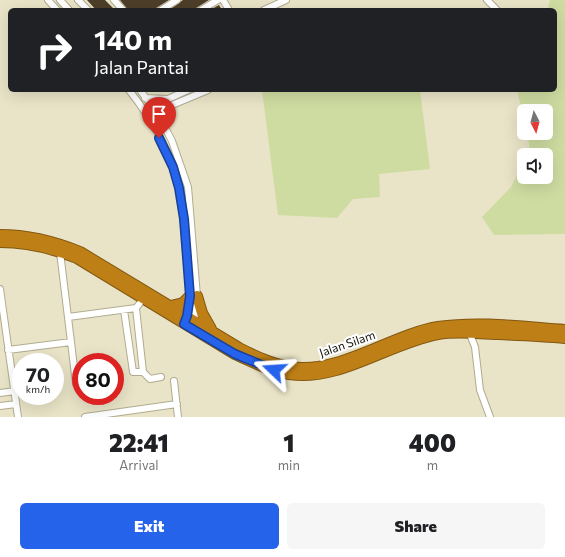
<!DOCTYPE html>
<style>
body{margin:0;font-family:Commissioner,sans-serif;background:#f6f6f6;color:#202124;height:100vh;display:flex;flex-direction:column;font-size:15px;white-space:nowrap}
*{box-sizing:border-box;margin:0}
p{font-size:13px;color:#757577}
.icon{flex:none;width:22px;height:22px;fill:none;stroke:currentColor;stroke-width:2;stroke-linecap:round;stroke-linejoin:round}
.map{position:relative;height:417px;overflow:hidden}
.drawer{display:flex;flex-direction:column;background:#fff;flex:1}
.drawer>*{flex:none}
.banner{position:absolute;left:8px;top:8px;width:549px;height:84px;border-radius:6px;box-shadow:0 4px 16px #0002;background:#202124;color:#fff;overflow:hidden}
.needle{width:26px;rotate:174deg}
.controls{position:absolute;left:517px;top:104px;display:grid;gap:8px}
.controls a{display:grid;place-items:center;width:36px;height:36px;border-radius:6px;background:#fff;box-shadow:0 4px 16px #0002;font-size:20px}
.speed{position:absolute;left:12px;top:353px;display:flex;gap:8px;font-size:20px;font-weight:700;text-align:center}
.speed>*{display:grid;place-content:center;width:52px;height:52px;border-radius:50%;background:#fff;box-shadow:0 4px 16px #0002;line-height:1}
.speed small{font-size:10px;font-weight:400}
.speed .limit{border:6px solid #d22;background:#fff;color:#111}
.pin{position:absolute;display:grid;place-items:center;width:34px;height:34px;color:#fff;margin:-41px -17px;border-radius:50% 50% 50% 0;rotate:-45deg;box-shadow:0 0 4px #0007}
.pin .icon{rotate:45deg}
.me{position:absolute;width:44px;margin:-22px;rotate:290deg;stroke-linejoin:round;filter:drop-shadow(0 0 3px #0008)}
.turn{display:flex;align-items:center;gap:14px;height:84px;padding:0 20px;font-size:18px}
.turn .icon{width:52px;height:52px;stroke-width:2.5}
.turn b{display:block;font-size:28px;line-height:34px}
.eta{display:flex;justify-content:space-evenly;align-items:center;height:68px;text-align:center}
.eta b{font-size:24px;font-weight:800;line-height:28px}
.cta{display:flex;gap:8px;margin-top:auto;padding:8px 20px}
.cta a{flex:1;height:46px;border-radius:6px;background:#2563eb;color:#fff;font-size:16px;font-weight:800;line-height:46px;text-align:center}
.cta a+a{background:#f6f6f6;color:#202124}
.map>svg:first-child{display:block}
.green{fill:#cedca1}
.building{fill:#4d3e29}
.lines{fill:none;stroke-linecap:round;stroke-linejoin:round}
.minor-casing{stroke:#b1ac90;stroke-width:8}
.highway-casing{stroke:#825811;stroke-width:12}
.minor{stroke:#fff;stroke-width:6}
.highway{stroke:#be7f17;stroke-width:10}
.route-casing{stroke:#184099;stroke-width:10}
.route{stroke:#2563eb;stroke-width:7}
.labels{text-anchor:middle;dominant-baseline:central;stroke-width:4;stroke-linejoin:round;paint-order:stroke}
.street-label{font-size:12px;fill:#131107;stroke:#fff}
</style>
<div class="map">
<svg width="565" height="417" viewBox="0 0 565 417">
<rect width="100%" height="100%" fill="#e9e4c7"/>
<path class="green" d="M550,0H565V234L494,235L482,217L511,187L524,161V177H546V155H527L530,150L527,133H546V111H524V119L517,90H555V10H547Z
M262,90H420L430,169L379,174L380,197L353,199L337,218L278,215Z"/>
<path class="building" d="M87,0H105L115,10H96Z
M120,0H169L153,10H128Z
M183,0H209L193,10H169Z
M219,5L222,10H210Z"/>
<g class="lines">
<g class="minor-casing">
<path id="minor" d="M48,0L57,10
M60,0L69,10
M78,0L88,10
M114,0L123,10
M223,0L229,10
M487,0L497,10
M161,10L177,0
M201,10L218,0
M264,10L286,0
M129,90C151,118 171,152 179,188C184,211 185,236 187,261C189,280 193,300 187,318
M140,90L159,116L172,141L188,187L197,296L194,323
M145,98L168,99L188,90
M162,122L166,110L172,105L208,90
M0,289L18,417
M144,298L136,308L143,372L150,379L161,377
M124,310L133,372H143
M68,317L136,308
M469,332L475,347L480,390L490,417
M71,342L76,384
M8,350L71,342L60,252
M174,381L178,417
M0,393L15,391
M0,406L16,404
M85,417L177,404"/>
</g>
<g class="highway-casing">
<path id="highway" d="M0,235C28,235 53,241 80,252L239,348C255,356 271,364 290,367C339,375 390,335 438,327C480,321 523,327 565,330
M0,242C27,242 52,248 77,258L235,354C253,362 270,371 289,374C339,382 389,343 438,334C457,331 476,333 495,334C518,335 542,336 565,338
M197,296L202,313L211,329
M171,306L183,303L190,296"/>
</g>
<use href="#minor" class="minor"/>
<use href="#highway" class="highway"/>
</g>
<g class="lines">
<g class="route-casing">
<path id="route" d="M159,138L173,167L179,188L184,219L190,296L187,316L184,324L235,354L274,370"/>
</g>
<use href="#route" class="route"/>
</g>
<g class="labels">
<g class="street-label">
<text transform="translate(347 343) rotate(-19)">Jalan Silam</text>
</g>
</g>
</svg>
<div class="controls">
<a><svg class="needle" viewBox="-14 -14 28 28"><path d="M0-13l5 13h-10z" fill="#e53935"/><path d="M0 13l5-13h-10z" fill="#757577"/></svg></a>
<a><svg class="icon" aria-label="sound" viewBox="0 0 24 24"><path d="M4 9h4l5-4v14l-5-4H4zM17 9q2 3 0 6"/></svg></a>
</div>
<div class="speed"><div>70<small>km/h</small></div><div class="limit">80</div></div>
<div class="pin" style="left:159px;top:138px;background:#d93025"><svg class="icon" aria-label="arrive" viewBox="0 0 24 24"><path d="M6 21V4h12l-3 4 3 4H6"/></svg></div>
<svg class="me" style="left:274px;top:370px" viewBox="-20 -20 40 40"><path d="M0-17L14 15 0 8-14 15z" fill="#2563eb" stroke="#fff" stroke-width="4"/></svg>
<div class="banner">
<div class="turn"><svg class="icon" aria-label="right" viewBox="0 0 24 24"><path d="M7 20v-9h11M14 6l5 5-5 5"/></svg><div><b>140 m</b>Jalan Pantai</div></div>
</div>
</div>
<section class="drawer">
<div class="eta">
<div><b>22:41</b><p>Arrival</p></div>
<div><b>1</b><p>min</p></div>
<div><b>400</b><p>m</p></div>
</div>
<div class="cta"><a>Exit</a><a>Share</a></div>
</section>
